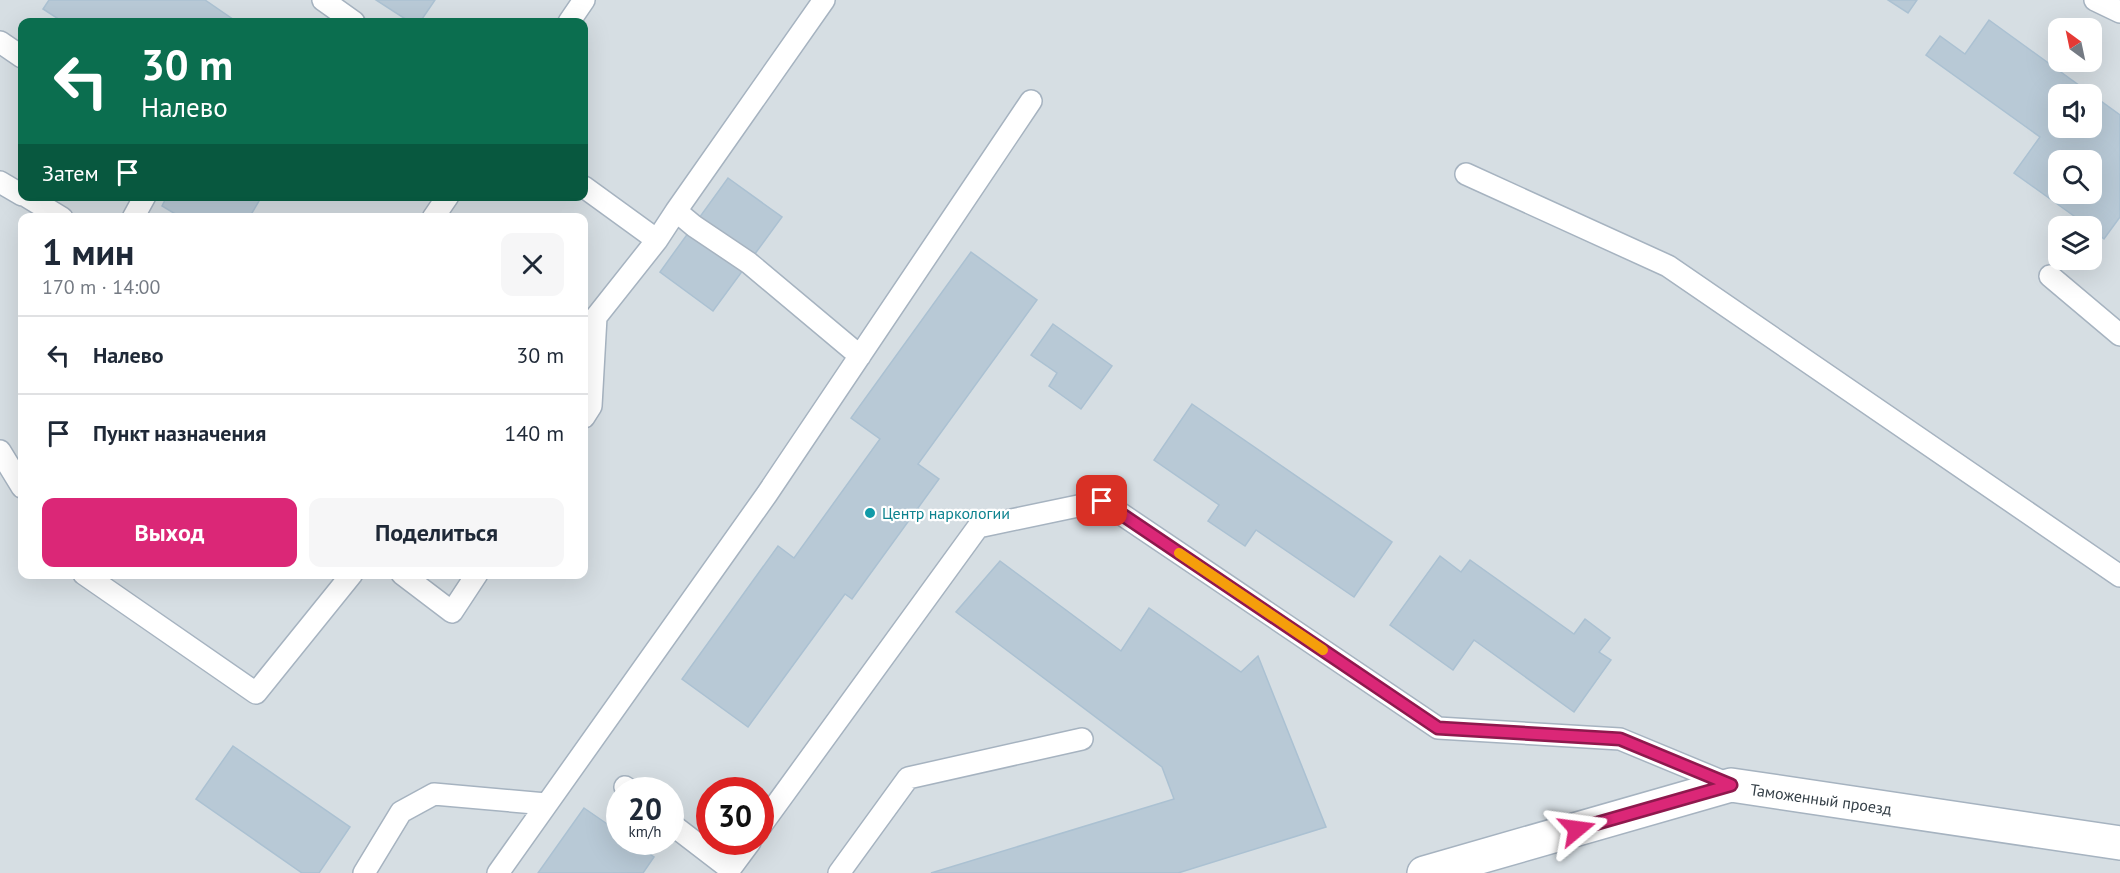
<!DOCTYPE html>
<html lang="ru">
<meta charset="utf-8">
<style>
body{margin:0;font-family:"PT Sans",sans-serif;background:#f6f6f7;color:#1f2937;height:100vh;display:flex;flex-direction:column;font-size:22px;white-space:nowrap}
*{box-sizing:border-box;margin:0}
p{font-size:20px;color:#747a83}
.icon{flex:none;width:33px;height:33px;fill:none;stroke:currentColor;stroke-width:2;stroke-linecap:round;stroke-linejoin:round}
.map{position:relative;flex:1;overflow:hidden}
.sheet{position:absolute;left:18px;top:213px;width:570px;height:366px;display:flex;flex-direction:column;background:#fff;border-radius:12px;box-shadow:0 6px 24px #0002}
.sheet>*{flex:none}
.guide{position:absolute;left:18px;top:18px;width:570px;height:183px;border-radius:12px;box-shadow:0 6px 24px #0002;background:#0b6e4f;color:#fff;overflow:hidden}
.needle{width:39px;rotate:327deg}
.fabs{position:absolute;left:2048px;top:18px;display:grid;gap:12px}
.fabs a{display:grid;place-items:center;width:54px;height:54px;border-radius:12px;background:#fff;box-shadow:0 6px 24px #0002;font-size:30px}
.speed{position:absolute;left:606px;top:777px;display:flex;gap:12px;font-size:30px;font-weight:700;text-align:center}
.speed>*{display:grid;place-content:center;width:78px;height:78px;border-radius:50%;background:#fff;box-shadow:0 6px 24px #0002;line-height:1}
.speed small{font-size:15px;font-weight:400}
.speed .limit{border:9px solid #d22;background:#fff;color:#111}
.pin{position:absolute;display:grid;place-items:center;width:51px;height:51px;color:#fff;margin:-26px;border-radius:12px;box-shadow:0 3px 9px #0006}
.me{position:absolute;width:66px;margin:-33px;rotate:74deg;stroke-linejoin:round;filter:drop-shadow(0 0 4px #0008)}
.turn{display:flex;align-items:center;gap:21px;height:126px;padding:0 24px;font-size:27px}
.turn .icon{width:78px;height:78px;stroke-width:2.5}
.turn b{display:block;font-size:42px;line-height:51px}
.then{display:flex;align-items:center;height:57px;padding:0 24px;background:#0003;gap:12px;font-size:22px}
.round{display:grid;place-items:center;flex:none;width:63px;height:63px;border-radius:12px;background:#f6f6f7}
.head{display:flex;align-items:center;justify-content:space-between;height:102px;padding:0 24px}
h1{font-size:36px;font-weight:700;line-height:45px}
.action{display:flex;gap:12px;margin-top:auto;padding:12px 24px}
.action a{flex:1;height:69px;border-radius:12px;background:#db2777;color:#fff;font-size:24px;font-weight:700;line-height:69px;text-align:center}
.action a+a{background:#f6f6f7;color:#1f2937}
ul{padding:0;list-style:none}
li{display:flex;align-items:center;gap:18px;height:78px;padding:0 24px;border-top:2px solid #e0e1e3}
li div{flex:1}
li b{display:block;font-size:22px}
li em{font-style:normal}
.map>svg:first-child{display:block}
.industrial{fill:#d6dee3;fill-rule:evenodd}
.building{fill:#b8c9d6;stroke:#abc1d2;stroke-width:1.5;fill-rule:evenodd}
.lines{fill:none;stroke-linecap:round;stroke-linejoin:round}
.service-casing{stroke:#a6b3c0;stroke-width:24}
.minor-casing{stroke:#a6b3c0;stroke-width:36}
.service{stroke:#fff;stroke-width:21}
.minor{stroke:#fff;stroke-width:33}
.route-casing{stroke:#8e194d;stroke-width:15}
.route{stroke:#db2777;stroke-width:10}
.slow{stroke:#f59e0b;stroke-width:10}
.culture-dot{fill:#0f9aa8;stroke:#fff;stroke-width:2}
.labels{text-anchor:middle;dominant-baseline:central;stroke-width:4.5;stroke-linejoin:round;paint-order:stroke}
.culture-label{font-size:16px;fill:#0d838f;stroke:#fff;text-anchor:start}
.street-label{font-size:16px;fill:#333e46;stroke:#fff}
</style>
<div class="map">
<svg width="2120" height="873" viewBox="0 0 2120 873">
<rect width="100%" height="100%" fill="#e4ebf4"/>
<path class="industrial" d="M0,0H2120V873H0ZM22,22H584V196H22ZM2058,28H2091V62H2058ZM2058,94H2091V128H2058ZM2058,160H2091V194H2058ZM22,218H584V574H22ZM2058,226H2091V260H2058ZM620,790H670V842H620ZM710,790H760V842H710Z"/>
<path class="building" d="M49,0H205L237,22H63L43,9Z
M376,0H435L420,22H410Z
M1888,0H1917L1908,13Z
M1989,20L2120,115V217L2104,239L2091,229V226H2088L2014,173L2040,137L1926,55L1940,36L1965,54ZM2058,94H2091V128H2058ZM2058,160H2091V194H2058Z
M728,178L782,217L713,311L660,272Z
M167,196H262L249,218H182L162,206Z
M971,252L1037,300L918,464L939,479L852,599L845,594L748,727L682,679L778,546L794,558L880,439L851,418Z
M1053,324L1112,366L1081,409L1049,386L1057,373L1031,355Z
M1192,404L1392,542L1354,597L1256,530L1245,546L1208,521L1219,505L1154,460Z
M1440,556L1461,572L1470,560L1574,634L1585,619L1610,638L1599,652L1611,660L1574,712L1474,640L1453,670L1390,625Z
M1000,561L1121,651L1149,608L1241,672L1258,656L1326,827L1178,873H931L1174,799L1162,767L956,612Z
M233,746L350,827L319,873H302L196,799Z
M584,808L620,833V842H632L654,857L643,873H538Z"/>
<g class="lines">
<g class="service-casing">
<path id="service" d="M323,0L354,22
M824,0L676,211L694,226L749,263L860,356
M2095,0L2120,12
M569,22L584,0
M0,42L22,57
M1466,174L1668,266L2120,576
M0,182L22,195
M584,187L657,240L676,211
M26,196L62,218
M133,218L145,196
M433,218L448,196
M2050,276L2120,335
M584,417L591,406L596,317L657,240
M0,451L22,487
M84,574L256,693L352,574
M402,574L452,612L477,574
M625,787L629,790
M670,823L730,869L750,842
M760,827L978,527L1102,501L1438,728L1620,739L1731,785
M364,873L401,812L434,794L546,804
M498,873L767,494L1031,101
M839,873L908,778L1082,739"/>
</g>
<g class="minor-casing">
<path id="minor" d="M1424,873L1731,785L2120,843"/>
</g>
<use href="#service" class="service"/>
<use href="#minor" class="minor"/>
</g>
<g class="lines">
<g class="route-casing">
<path id="route" d="M1102,501L1438,728L1620,739L1731,785L1577,829"/>
</g>
<use href="#route" class="route"/>
<path class="slow" d="M1179,553L1323,650"/>
</g>
<circle class="culture-dot" cx="870" cy="513" r="6"/>
<g class="labels">
<g class="culture-label">
<text x="882" y="513">Центр наркологии</text>
</g>
<g class="street-label">
<text transform="translate(1821 799) rotate(8)">Таможенный проезд</text>
</g>
</g>
</svg>
<div class="fabs">
<a><svg class="needle" viewBox="-14 -14 28 28"><path d="M0-13l5 13h-10z" fill="#e53935"/><path d="M0 13l5-13h-10z" fill="#747a83"/></svg></a>
<a><svg class="icon" aria-label="sound" viewBox="0 0 24 24"><path d="M4 9h4l5-4v14l-5-4H4zM17 9q2 3 0 6"/></svg></a>
<a><svg class="icon" aria-label="search" viewBox="0 0 24 24"><circle cx="10" cy="10" r="6"/><path d="M15 15l6 6"/></svg></a>
<a><svg class="icon" aria-label="layers" viewBox="0 0 24 24"><path d="M12 4l9 5-9 5-9-5zM3 14l9 5 9-5"/></svg></a>
</div>
<div class="speed"><div>20<small>km/h</small></div><div class="limit">30</div></div>
<div class="pin" style="left:1102px;top:501px;background:#d93025"><svg class="icon" aria-label="arrive" viewBox="0 0 24 24"><path d="M6 21V4h12l-3 4 3 4H6"/></svg></div>
<svg class="me" style="left:1577px;top:829px" viewBox="-20 -20 40 40"><path d="M0-17L14 15 0 8-14 15z" fill="#db2777" stroke="#fff" stroke-width="4"/></svg>
<div class="guide">
<div class="turn"><svg class="icon" aria-label="left" viewBox="0 0 24 24"><path d="M17 20v-9H6M10 6l-5 5 5 5"/></svg><div><b>30 m</b>Налево</div></div>
<div class="then">Затем<svg class="icon" aria-label="arrive" viewBox="0 0 24 24"><path d="M6 21V4h12l-3 4 3 4H6"/></svg></div>
</div>
<section class="sheet">
<div class="head"><div><h1>1 мин</h1><p>170 m · 14:00</p></div><a class="round"><svg class="icon" aria-label="close" viewBox="0 0 24 24"><path d="M6 6l12 12M18 6L6 18"/></svg></a></div>
<ul>
<li><svg class="icon" aria-label="left" viewBox="0 0 24 24"><path d="M17 20v-9H6M10 6l-5 5 5 5"/></svg><div><b>Налево</b></div><em>30 m</em></li>
<li><svg class="icon" aria-label="arrive" viewBox="0 0 24 24"><path d="M6 21V4h12l-3 4 3 4H6"/></svg><div><b>Пункт назначения</b></div><em>140 m</em></li>
</ul>
<div class="action"><a>Выход</a><a>Поделиться</a></div>
</section>
</div>
